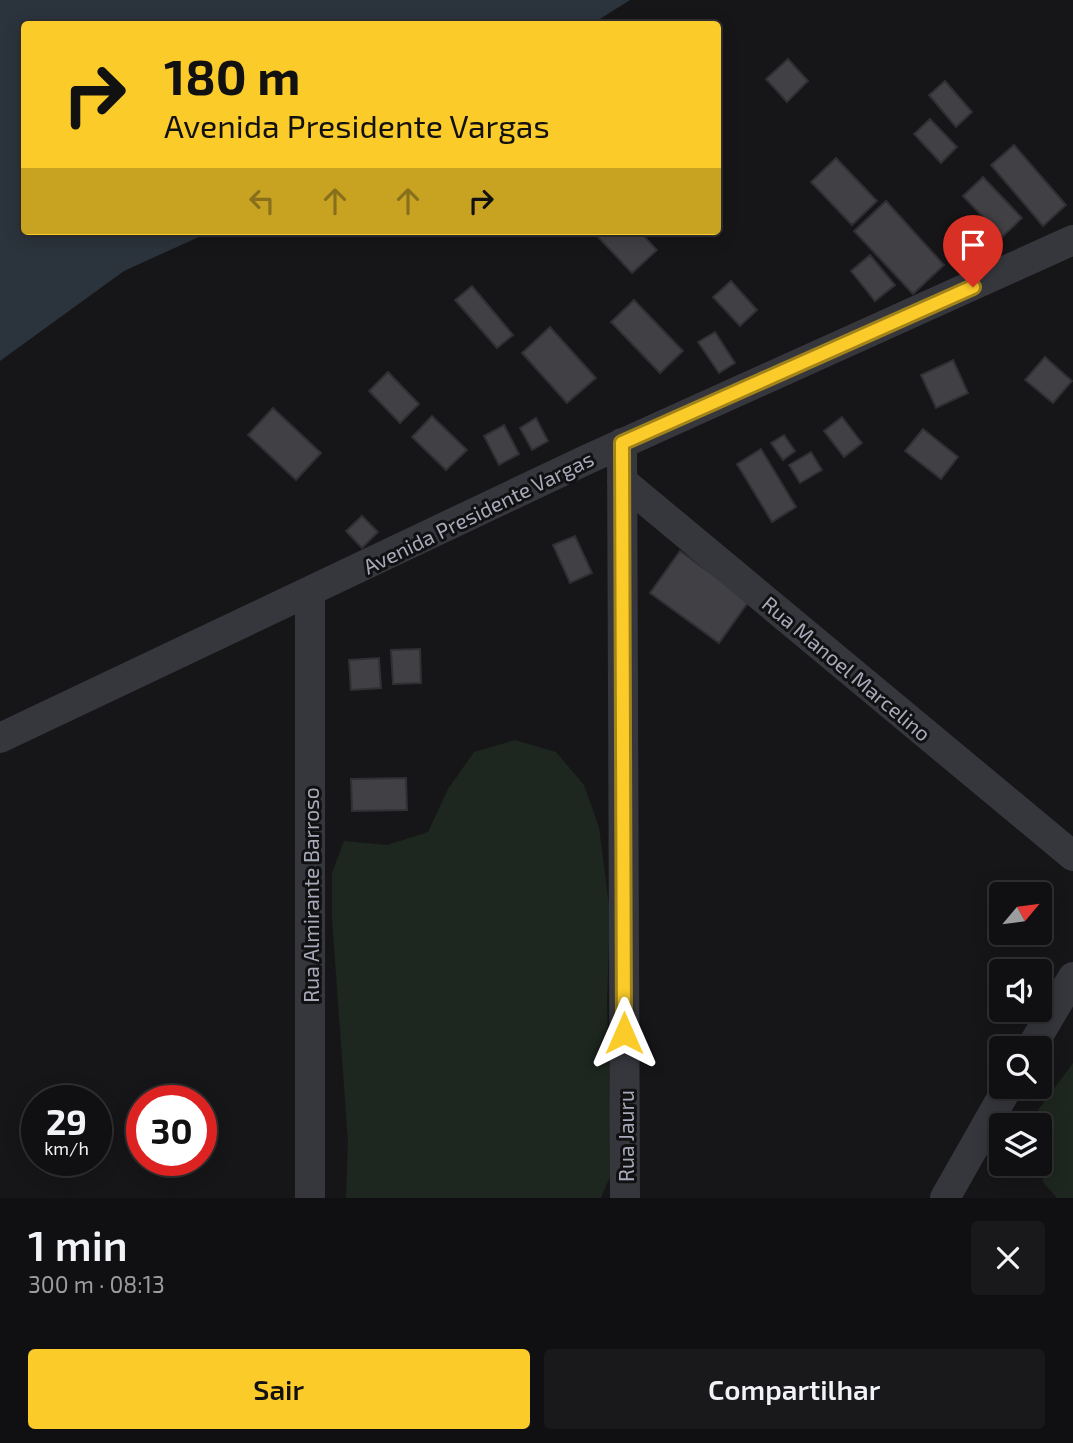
<!DOCTYPE html>
<html lang="pt">
<meta charset="utf-8">
<style>
body{margin:0;font-family:"Exo 2",sans-serif;background:#19191b;color:#f1f3f6;height:100vh;display:flex;flex-direction:column;font-size:26px;white-space:nowrap}
*{box-sizing:border-box;margin:0}
p{font-size:23px;color:#9c9d9f}
.icon{flex:none;width:38px;height:38px;fill:none;stroke:currentColor;stroke-width:2;stroke-linecap:round;stroke-linejoin:round}
.map{position:relative;height:1198px;overflow:hidden}
.sheet{display:flex;flex-direction:column;background:#101012;flex:1}
.sheet>*{flex:none}
.guide{position:absolute;left:21px;top:21px;width:700px;height:214px;border-radius:7px;box-shadow:0 4px 18px #0003,0 0 0 2px #303032;background:#fbcb2a;color:#111;overflow:hidden}
.needle{width:46px;rotate:61deg}
.controls{position:absolute;left:989px;top:882px;display:grid;gap:14px}
.controls a{display:grid;place-items:center;width:63px;height:63px;border-radius:7px;background:#101012;box-shadow:0 4px 18px #0003,0 0 0 2px #303032;font-size:35px}
.speed{position:absolute;left:21px;top:1085px;display:flex;gap:14px;font-size:35px;font-weight:700;text-align:center}
.speed>*{display:grid;place-content:center;width:91px;height:91px;border-radius:50%;background:#101012;box-shadow:0 4px 18px #0003,0 0 0 2px #303032;line-height:1}
.speed small{font-size:18px;font-weight:400}
.speed .limit{border:10px solid #d22;background:#fff;color:#111}
.pin{position:absolute;display:grid;place-items:center;width:60px;height:60px;color:#fff;margin:-72px -30px;border-radius:50% 50% 50% 0;rotate:-45deg;box-shadow:0 0 7px #0007}
.pin .icon{rotate:45deg}
.me{position:absolute;width:77px;margin:-38px;rotate:0deg;stroke-linejoin:round;filter:drop-shadow(0 0 5px #0008)}
.turn{display:flex;align-items:center;gap:24px;height:147px;padding:0 28px;font-size:32px}
.turn .icon{width:91px;height:91px;stroke-width:2.5}
.turn b{display:block;font-size:49px;line-height:60px}
.lanes{display:flex;align-items:center;height:66px;padding:0 28px;background:#0003;justify-content:center;gap:35px;direction:ltr}
.lanes .off{opacity:.35}
.round{display:grid;place-items:center;flex:none;width:74px;height:74px;border-radius:7px;background:#19191b}
.summary{display:flex;align-items:center;justify-content:space-between;height:119px;padding:0 28px}
h1{font-size:42px;font-weight:600;line-height:52px}
.primary-button{display:flex;gap:14px;margin-top:auto;padding:14px 28px}
.primary-button a{flex:1;height:80px;border-radius:7px;background:#fbcb2a;color:#111;font-size:28px;font-weight:600;line-height:80px;text-align:center}
.primary-button a+a{background:#19191b;color:#f1f3f6}
.map>svg:first-child{display:block}
.green{fill:#1d261f}
.water{fill:#2b333c}
.building{fill:#404045;stroke:#303034;stroke-width:2}
.lines{fill:none;stroke-linecap:round;stroke-linejoin:round}
.minor{stroke:#36373d;stroke-width:30}
.route-casing{stroke:#a3841b;stroke-width:18}
.route{stroke:#fbcb2a;stroke-width:12}
.labels{text-anchor:middle;dominant-baseline:central;stroke-width:6;stroke-linejoin:round;paint-order:stroke}
.street-label{font-size:21px;fill:#a7abb9;stroke:#111113}
</style>
<div class="map">
<svg width="1073" height="1198" viewBox="0 0 1073 1198">
<rect width="100%" height="100%" fill="#161618"/>
<path class="green" d="M515,740L556,752L584,785L599,827L610,913L607,1002L612,1172L601,1198H346L348,1142L332,919V873L344,841L387,845L428,832L448,789L474,752Z
M1073,1063V1198H1057L1043,1182L1040,1125H1036L1035,1114Z"/>
<path class="water" d="M0,0H630L592,24H24V231H212L124,271L0,361Z"/>
<path class="building" d="M788,59L808,81L787,102L766,79Z
M945,81L972,112L956,127L929,95Z
M930,119L957,147L941,163L914,134Z
M1014,145L1066,205L1043,226L991,165Z
M836,158L877,201L852,225L811,182Z
M983,177L1022,218L1002,237L963,196Z
M886,201L944,265L913,294L854,231Z
M605,231H639L657,250L632,273L598,237Z
M870,255L895,285L875,301L851,271Z
M731,281L757,310L740,326L713,297Z
M472,286L513,335L497,348L455,300Z
M634,300L683,351L660,373L611,322Z
M550,327L596,378L567,403L522,353Z
M715,332L735,363L719,373L698,342Z
M1045,357L1072,381L1053,403L1025,380Z
M953,360L968,393L936,408L921,375Z
M388,372L419,404L400,423L369,391Z
M273,408L321,453L296,480L248,435Z
M432,416L467,450L446,470L412,437Z
M842,417L862,443L844,457L824,431Z
M536,418L548,441L532,450L520,428Z
M504,425L519,454L499,465L484,436Z
M923,429L958,457L941,479L905,451Z
M784,435L795,451L783,460L771,443Z
M761,449L796,507L772,522L737,464Z
M811,452L822,470L800,483L789,465Z
M362,516L378,532L362,548L346,531Z
M575,536L592,573L570,583L553,545Z
M680,551L749,601L719,643L650,593Z
M420,649L421,683L393,684L391,650Z
M379,658L381,688L351,690L349,660Z
M406,778L407,810L352,811L351,779Z"/>
<g class="lines">
<path class="minor" d="M622,443L625,1198
M622,481L1073,856
M310,592V1198
M0,738L588,459L1073,240
M1031,1048L1073,977
M945,1198L1008,1087"/>
</g>
<g class="lines">
<g class="route-casing">
<path id="route" d="M624,1033L622,443L973,287"/>
</g>
<use href="#route" class="route"/>
</g>
<g class="labels">
<g class="street-label">
<text transform="translate(478 512) rotate(-26)">Avenida Presidente Vargas</text>
<text transform="translate(847 668) rotate(40)">Rua Manoel Marcelino</text>
<text transform="translate(310 895) rotate(-90)">Rua Almirante Barroso</text>
<text transform="translate(625 1136) rotate(-90)">Rua Jauru</text>
</g>
</g>
</svg>
<div class="controls">
<a><svg class="needle" viewBox="-14 -14 28 28"><path d="M0-13l5 13h-10z" fill="#e53935"/><path d="M0 13l5-13h-10z" fill="#9c9d9f"/></svg></a>
<a><svg class="icon" aria-label="sound" viewBox="0 0 24 24"><path d="M4 9h4l5-4v14l-5-4H4zM17 9q2 3 0 6"/></svg></a>
<a><svg class="icon" aria-label="search" viewBox="0 0 24 24"><circle cx="10" cy="10" r="6"/><path d="M15 15l6 6"/></svg></a>
<a><svg class="icon" aria-label="layers" viewBox="0 0 24 24"><path d="M12 4l9 5-9 5-9-5zM3 14l9 5 9-5"/></svg></a>
</div>
<div class="speed"><div>29<small>km/h</small></div><div class="limit">30</div></div>
<div class="pin" style="left:973px;top:287px;background:#d93025"><svg class="icon" aria-label="arrive" viewBox="0 0 24 24"><path d="M6 21V4h12l-3 4 3 4H6"/></svg></div>
<svg class="me" style="left:624px;top:1033px" viewBox="-20 -20 40 40"><path d="M0-17L14 15 0 8-14 15z" fill="#fbcb2a" stroke="#fff" stroke-width="4"/></svg>
<div class="guide">
<div class="turn"><svg class="icon" aria-label="right" viewBox="0 0 24 24"><path d="M7 20v-9h11M14 6l5 5-5 5"/></svg><div><b>180 m</b>Avenida Presidente Vargas</div></div>
<div class="lanes"><svg class="icon off" aria-label="left" viewBox="0 0 24 24"><path d="M17 20v-9H6M10 6l-5 5 5 5"/></svg><svg class="icon off" aria-label="ahead" viewBox="0 0 24 24"><path d="M12 20V5M6 11l6-6 6 6"/></svg><svg class="icon off" aria-label="ahead" viewBox="0 0 24 24"><path d="M12 20V5M6 11l6-6 6 6"/></svg><svg class="icon" aria-label="right" viewBox="0 0 24 24"><path d="M7 20v-9h11M14 6l5 5-5 5"/></svg></div>
</div>
</div>
<section class="sheet">
<div class="summary"><div><h1>1 min</h1><p>300 m · 08:13</p></div><a class="round"><svg class="icon" aria-label="close" viewBox="0 0 24 24"><path d="M6 6l12 12M18 6L6 18"/></svg></a></div>
<div class="primary-button"><a>Sair</a><a>Compartilhar</a></div>
</section>
